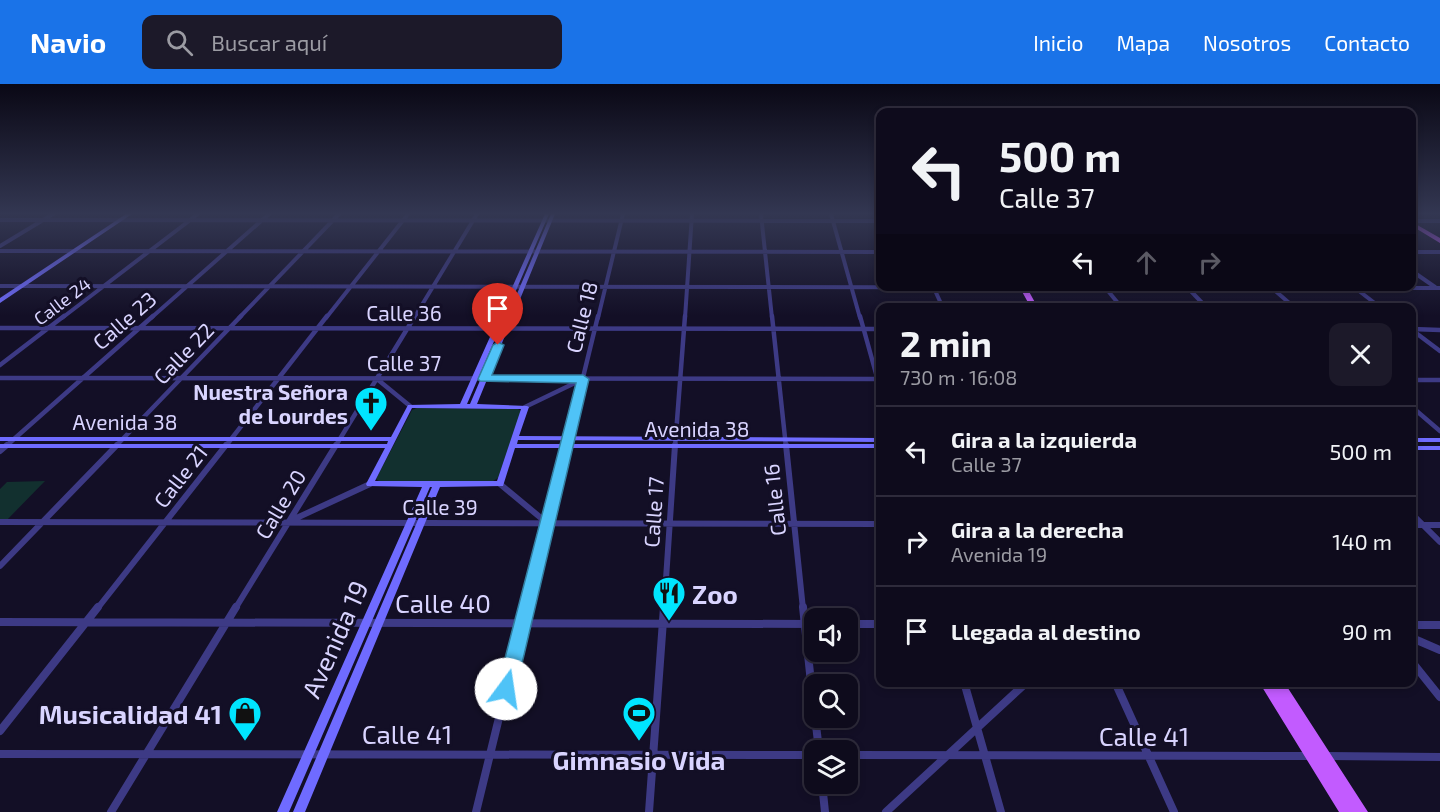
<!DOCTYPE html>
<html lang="es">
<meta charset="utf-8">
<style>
body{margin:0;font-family:"Exo 2",sans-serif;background:#1c1929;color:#f1f3f6;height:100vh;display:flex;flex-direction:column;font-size:22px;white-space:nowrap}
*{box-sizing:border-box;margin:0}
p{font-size:20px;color:#9b9ba3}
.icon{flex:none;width:33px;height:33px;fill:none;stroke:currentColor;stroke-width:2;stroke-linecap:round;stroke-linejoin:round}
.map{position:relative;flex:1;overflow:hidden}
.panel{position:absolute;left:876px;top:219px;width:540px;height:384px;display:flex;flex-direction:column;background:#0e0b1c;border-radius:12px;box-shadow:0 3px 9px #0003,0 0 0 2px #2e2b3b}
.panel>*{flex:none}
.guide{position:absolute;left:876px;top:24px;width:540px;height:183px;border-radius:12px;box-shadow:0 3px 9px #0003,0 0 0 2px #2e2b3b;background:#0e0b1c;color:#f1f3f6;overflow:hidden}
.buttons{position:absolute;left:804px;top:524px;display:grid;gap:12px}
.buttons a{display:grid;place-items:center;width:54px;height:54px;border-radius:12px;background:#0e0b1c;box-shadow:0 3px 9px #0003,0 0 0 2px #2e2b3b;font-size:30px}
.pin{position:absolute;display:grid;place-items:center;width:51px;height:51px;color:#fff;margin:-62px -26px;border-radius:50% 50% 50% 0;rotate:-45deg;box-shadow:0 0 6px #0007}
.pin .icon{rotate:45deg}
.me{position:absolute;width:66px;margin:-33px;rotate:14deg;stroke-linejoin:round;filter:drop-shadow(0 0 4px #0008)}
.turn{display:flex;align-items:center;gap:21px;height:126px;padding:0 24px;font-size:27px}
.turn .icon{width:78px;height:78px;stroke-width:2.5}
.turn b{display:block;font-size:42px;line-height:51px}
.lanes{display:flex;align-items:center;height:57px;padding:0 24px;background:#0003;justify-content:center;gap:30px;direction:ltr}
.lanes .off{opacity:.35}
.round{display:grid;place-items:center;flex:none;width:63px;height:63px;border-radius:12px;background:#1c1929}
.headline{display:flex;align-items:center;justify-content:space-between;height:102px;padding:0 24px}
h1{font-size:36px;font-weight:700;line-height:45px}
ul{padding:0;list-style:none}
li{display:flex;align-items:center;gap:18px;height:90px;padding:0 24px;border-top:2px solid #2e2b3b}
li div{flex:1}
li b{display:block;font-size:22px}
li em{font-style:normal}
header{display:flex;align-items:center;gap:36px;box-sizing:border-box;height:84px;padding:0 30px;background:#1a73e8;color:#fff}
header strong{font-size:28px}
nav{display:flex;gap:33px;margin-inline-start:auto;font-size:21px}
.search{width:420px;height:54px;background:#1c1929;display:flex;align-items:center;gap:15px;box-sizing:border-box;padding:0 21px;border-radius:12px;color:#9b9ba3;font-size:22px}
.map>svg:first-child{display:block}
.green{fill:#12302f}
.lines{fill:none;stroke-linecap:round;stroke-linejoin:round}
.minor-far3{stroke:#3d3a85;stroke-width:4}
.minor-far2{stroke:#3d3a85;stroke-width:4.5}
.minor-far1{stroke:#3d3a85;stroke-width:6}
.minor{stroke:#3d3a85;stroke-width:8}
.secondary{fill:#6f6bff;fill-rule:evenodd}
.primary{fill:#c25bff;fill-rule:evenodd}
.route{fill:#4fc3f7;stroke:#337fa1;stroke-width:1.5}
.labels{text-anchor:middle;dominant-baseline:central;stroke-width:6;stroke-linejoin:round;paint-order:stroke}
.far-street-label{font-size:18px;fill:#d9d4ff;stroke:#130f26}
.street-label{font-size:21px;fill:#d9d4ff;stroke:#130f26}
.poi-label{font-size:21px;font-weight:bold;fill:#d9d4ff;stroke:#130f26;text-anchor:end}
.near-poi-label{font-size:26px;font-weight:bold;fill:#d9d4ff;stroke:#130f26;text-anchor:start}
.near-street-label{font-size:26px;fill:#d9d4ff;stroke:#130f26}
</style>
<header>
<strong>Navio</strong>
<div class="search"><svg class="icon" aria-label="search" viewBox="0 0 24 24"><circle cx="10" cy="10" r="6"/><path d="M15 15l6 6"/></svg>Buscar aquí</div>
<nav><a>Inicio</a><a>Mapa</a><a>Nosotros</a><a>Contacto</a></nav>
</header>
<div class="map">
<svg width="1440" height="728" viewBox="0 0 1440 728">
<rect width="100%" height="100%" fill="#130f26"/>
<path class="green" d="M417,324L518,325L521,327L498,394L493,397H379L376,395L412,326Z
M45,397L5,438H0V405L7,398Z"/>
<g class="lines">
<path class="minor-far3" d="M761,130L772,234
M831,130L860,234
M0,136L880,137
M1412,137H1440
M0,162L53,130
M0,167L880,168
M1412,168H1440
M1412,187L1435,203
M0,202L1440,204
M933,202L943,224
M1104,202L1122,224
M1187,203L1207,224
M1354,203L1381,224
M1272,204L1295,224
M62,234L198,130
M151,234L269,130
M239,234L339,130
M326,234L408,130
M414,234L477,130
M598,234L623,130
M685,234L692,130"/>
<path class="minor-far2" d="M772,232L786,363
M860,232L880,304
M0,244L880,245
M1412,245L1440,246
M1412,246L1440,267
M0,281L64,232
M0,294L880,295
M377,295L410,322
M1412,296H1440
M525,323L581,296
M1412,323L1440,347
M5,363L153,232
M115,363L241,232
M225,363L327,232
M335,363L415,232
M566,363L598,232
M675,363L685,232"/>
<path class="minor-far1" d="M786,361L803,525
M0,367L7,361
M500,400L547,439
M1412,430L1440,458
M290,437L370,400
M0,438L880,440
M1412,441H1440
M0,482L117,361
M97,525L226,361
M235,525L336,361
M526,525L566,361
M664,525L675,361"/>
<path class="minor" d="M803,523L814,627
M0,538L814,540
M848,540H880
M1412,541H1440
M1412,554L1440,566
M1412,578L1440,613
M964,598L1001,728
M1115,598L1174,728
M815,633L819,666
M0,647L98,523
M0,670L814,671
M848,671L1311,672
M1326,672L1440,673
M822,699L825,728
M111,728L236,523
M476,728L526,523
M649,728L664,523
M886,728L1027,598"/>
<path class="secondary" d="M126,130H132L0,219V214Z
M545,130H549L467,320H470L551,130H555L477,320L527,322L529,323L519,352L880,354V358L518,356L517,360H880V364H515L503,402L440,403L305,728H293L432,403H430L289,728H277L422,403L367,402L366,400L385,364H0V360H387L388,357H0V353H391L408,321L460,320ZM412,324L521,325L497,397H375Z
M1412,354H1440V358H1412Z
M1412,362H1440V366H1412Z"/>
<path class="primary" d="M1412,138L1440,154V159L1412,142Z
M1019,202H1026L1038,224H1031Z
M1259,598H1284L1368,728H1339Z"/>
</g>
<linearGradient id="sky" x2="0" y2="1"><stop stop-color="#0a0815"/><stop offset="0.56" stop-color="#333752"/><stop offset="1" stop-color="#333752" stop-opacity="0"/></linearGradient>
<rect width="1440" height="232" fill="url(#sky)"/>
<path class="route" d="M498,258L504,261L492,291H583L589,295L516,605L513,611L506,613L499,611L497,605L576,299L480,297L478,295L493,261Z"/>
<defs>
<g id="church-pin" transform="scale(1.725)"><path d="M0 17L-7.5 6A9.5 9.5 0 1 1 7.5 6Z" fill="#00e5ff" stroke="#130f26"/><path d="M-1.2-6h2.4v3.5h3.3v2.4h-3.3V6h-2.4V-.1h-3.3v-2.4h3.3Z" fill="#111"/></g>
<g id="restaurant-pin" transform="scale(1.725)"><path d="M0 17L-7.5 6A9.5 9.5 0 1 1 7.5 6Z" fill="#00e5ff" stroke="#130f26"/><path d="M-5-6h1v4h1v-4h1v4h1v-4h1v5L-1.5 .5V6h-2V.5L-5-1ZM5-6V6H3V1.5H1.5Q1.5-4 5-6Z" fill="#111"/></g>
<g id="shop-pin" transform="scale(1.725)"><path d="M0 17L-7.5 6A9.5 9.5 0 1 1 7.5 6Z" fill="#00e5ff" stroke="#130f26"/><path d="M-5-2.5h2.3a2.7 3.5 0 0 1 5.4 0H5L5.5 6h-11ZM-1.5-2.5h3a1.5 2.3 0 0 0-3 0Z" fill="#111"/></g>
<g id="stadium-pin" transform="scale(1.725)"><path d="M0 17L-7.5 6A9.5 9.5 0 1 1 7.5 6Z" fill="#00e5ff" stroke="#130f26"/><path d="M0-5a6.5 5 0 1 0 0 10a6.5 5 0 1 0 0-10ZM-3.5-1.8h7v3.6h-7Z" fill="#111"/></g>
</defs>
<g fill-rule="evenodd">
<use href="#church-pin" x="371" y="319"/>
<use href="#restaurant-pin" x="669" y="509"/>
<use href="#shop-pin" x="245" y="629"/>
<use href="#stadium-pin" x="639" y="629"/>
</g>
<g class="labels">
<g class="far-street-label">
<text transform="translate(62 217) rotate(-37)">Calle 24</text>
</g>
<g class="street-label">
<text x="404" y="228">Calle 36</text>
<text transform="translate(581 233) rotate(-76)">Calle 18</text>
<text transform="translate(124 236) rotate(-41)">Calle 23</text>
<text transform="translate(183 269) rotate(-46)">Calle 22</text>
<text x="404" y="278">Calle 37</text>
<text x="125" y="337">Avenida 38</text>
<text x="697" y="344">Avenida 38</text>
<text transform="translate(180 392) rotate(-52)">Calle 21</text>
<text transform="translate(774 416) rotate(-96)">Calle 16</text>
<text transform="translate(280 420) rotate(-59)">Calle 20</text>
<text x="440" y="422">Calle 39</text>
<text transform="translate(653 428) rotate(-86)">Calle 17</text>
</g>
<g class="poi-label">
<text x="348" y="307">Nuestra Señora<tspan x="348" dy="24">de Lourdes</tspan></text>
</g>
<g class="near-poi-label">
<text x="692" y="509">Zoo</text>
<text x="222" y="629" text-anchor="end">Musicalidad 41</text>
<text x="639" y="675" text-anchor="middle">Gimnasio Vida</text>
</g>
<g class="near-street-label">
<text x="443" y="518">Calle 40</text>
<text transform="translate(334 555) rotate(-66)">Avenida 19</text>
<text x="407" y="649">Calle 41</text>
<text x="1144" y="651">Calle 41</text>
</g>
</g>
</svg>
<div class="buttons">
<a><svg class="icon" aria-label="sound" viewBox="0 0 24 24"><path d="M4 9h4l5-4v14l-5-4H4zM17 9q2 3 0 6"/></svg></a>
<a><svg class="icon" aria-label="search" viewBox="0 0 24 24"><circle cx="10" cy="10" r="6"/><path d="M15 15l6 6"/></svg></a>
<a><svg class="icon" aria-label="layers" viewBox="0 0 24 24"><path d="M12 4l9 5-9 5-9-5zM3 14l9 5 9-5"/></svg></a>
</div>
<div class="pin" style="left:498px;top:261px;background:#d93025"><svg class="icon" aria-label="arrive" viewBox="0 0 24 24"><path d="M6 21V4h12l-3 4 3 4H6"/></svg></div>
<svg class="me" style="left:506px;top:605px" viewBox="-20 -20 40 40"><circle r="19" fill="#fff"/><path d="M0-13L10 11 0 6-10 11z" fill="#4fc3f7"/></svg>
<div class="guide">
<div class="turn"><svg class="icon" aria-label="left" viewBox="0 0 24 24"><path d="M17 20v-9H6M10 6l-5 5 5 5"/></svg><div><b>500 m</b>Calle 37</div></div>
<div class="lanes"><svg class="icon" aria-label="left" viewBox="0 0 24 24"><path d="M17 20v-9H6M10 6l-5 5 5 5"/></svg><svg class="icon off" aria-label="ahead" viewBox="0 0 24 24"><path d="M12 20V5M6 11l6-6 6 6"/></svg><svg class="icon off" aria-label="right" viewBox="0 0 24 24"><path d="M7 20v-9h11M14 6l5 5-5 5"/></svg></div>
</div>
<section class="panel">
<div class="headline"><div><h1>2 min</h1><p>730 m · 16:08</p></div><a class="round"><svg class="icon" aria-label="close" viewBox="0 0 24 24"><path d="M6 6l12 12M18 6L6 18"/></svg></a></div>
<ul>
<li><svg class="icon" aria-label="left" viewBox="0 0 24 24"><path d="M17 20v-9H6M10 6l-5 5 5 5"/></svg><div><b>Gira a la izquierda</b><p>Calle 37</p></div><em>500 m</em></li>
<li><svg class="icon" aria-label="right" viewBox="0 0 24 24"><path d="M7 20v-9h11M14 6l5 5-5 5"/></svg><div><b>Gira a la derecha</b><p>Avenida 19</p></div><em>140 m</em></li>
<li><svg class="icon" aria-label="arrive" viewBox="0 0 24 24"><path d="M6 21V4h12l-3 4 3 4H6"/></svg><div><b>Llegada al destino</b></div><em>90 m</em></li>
</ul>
</section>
</div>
